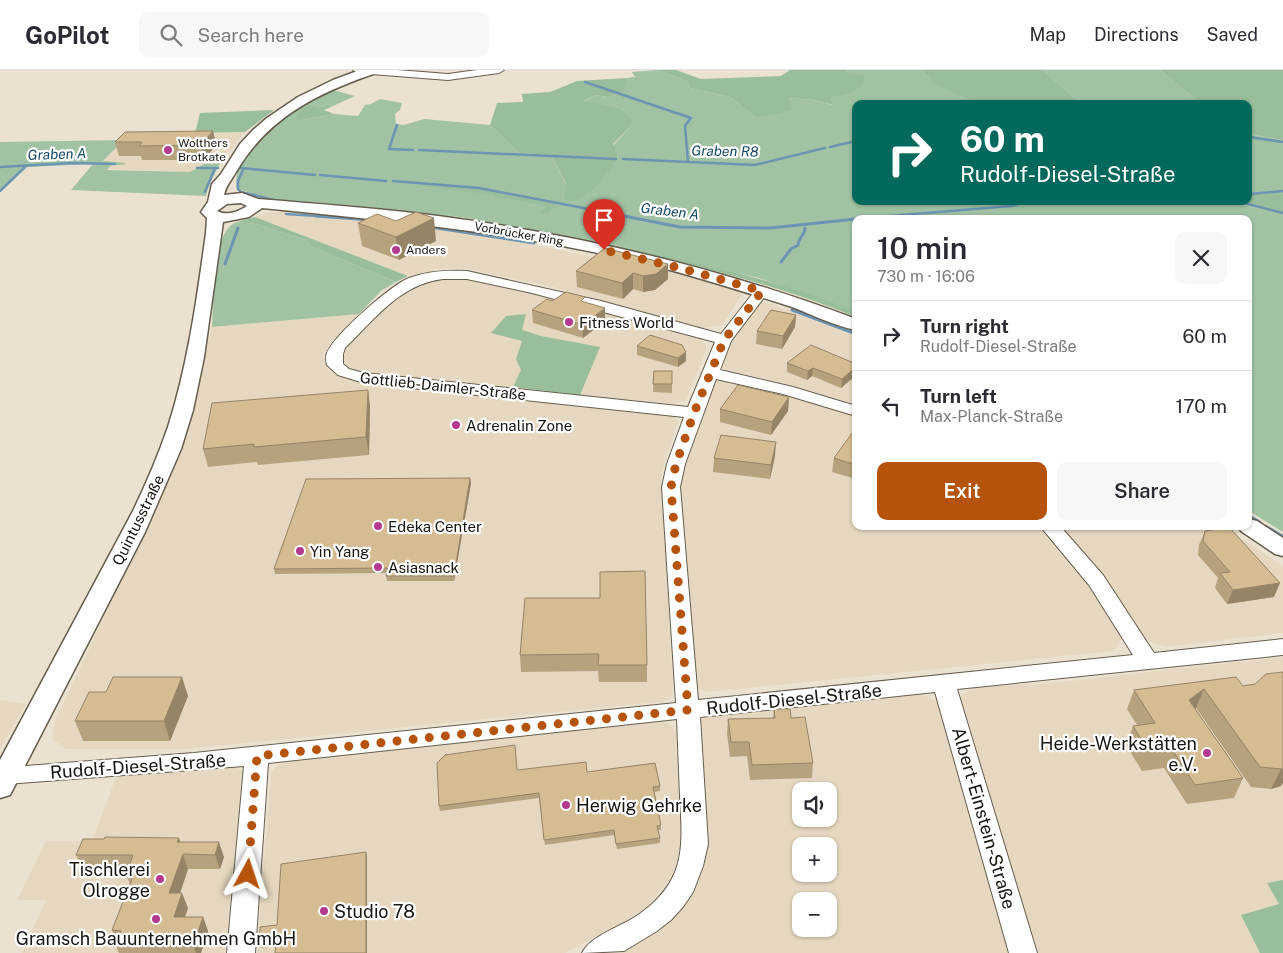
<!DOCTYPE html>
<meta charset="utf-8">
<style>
body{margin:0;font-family:"Public Sans",sans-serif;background:#f7f7f7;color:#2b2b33;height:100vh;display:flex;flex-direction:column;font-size:19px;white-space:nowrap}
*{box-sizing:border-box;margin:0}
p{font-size:16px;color:#7c7c81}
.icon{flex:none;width:28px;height:28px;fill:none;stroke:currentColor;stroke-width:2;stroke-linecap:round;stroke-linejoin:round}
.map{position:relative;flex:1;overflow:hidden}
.panel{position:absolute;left:852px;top:145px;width:400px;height:315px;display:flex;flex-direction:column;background:#fff;border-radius:10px;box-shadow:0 1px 4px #0004}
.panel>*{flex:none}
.hud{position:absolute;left:852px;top:30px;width:400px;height:105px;border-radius:10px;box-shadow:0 1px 4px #0004;background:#00695c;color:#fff;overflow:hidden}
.fabs{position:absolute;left:792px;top:712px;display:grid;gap:10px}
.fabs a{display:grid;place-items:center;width:45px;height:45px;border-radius:10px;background:#fff;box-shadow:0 1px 4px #0004;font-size:25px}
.pin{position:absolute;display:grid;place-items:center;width:42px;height:42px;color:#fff;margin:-51px -21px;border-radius:50% 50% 50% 0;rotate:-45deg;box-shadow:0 0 5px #0007}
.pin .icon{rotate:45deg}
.me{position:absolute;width:55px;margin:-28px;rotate:5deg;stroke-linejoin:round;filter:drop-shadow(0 0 4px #0008)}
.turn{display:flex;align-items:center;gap:18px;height:105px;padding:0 25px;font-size:22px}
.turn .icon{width:65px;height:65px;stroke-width:2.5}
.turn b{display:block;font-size:35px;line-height:42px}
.round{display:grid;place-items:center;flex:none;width:52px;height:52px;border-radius:10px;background:#f7f7f7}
.head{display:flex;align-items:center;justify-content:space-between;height:85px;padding:0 25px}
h1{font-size:30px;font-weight:600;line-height:38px}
.action{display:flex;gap:10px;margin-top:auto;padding:10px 25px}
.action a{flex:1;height:58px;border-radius:10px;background:#b45309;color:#fff;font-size:20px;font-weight:600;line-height:58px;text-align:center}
.action a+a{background:#f7f7f7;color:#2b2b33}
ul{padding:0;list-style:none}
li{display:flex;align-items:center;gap:15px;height:70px;padding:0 25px;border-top:1px solid #e1e1e2}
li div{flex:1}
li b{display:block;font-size:19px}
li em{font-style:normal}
header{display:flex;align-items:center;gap:30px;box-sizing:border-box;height:70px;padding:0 25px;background:#fff;border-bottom:1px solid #e1e1e2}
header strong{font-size:24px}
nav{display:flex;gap:28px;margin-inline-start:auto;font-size:18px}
.search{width:350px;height:45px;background:#f7f7f7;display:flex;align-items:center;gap:12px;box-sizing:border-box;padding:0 18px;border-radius:10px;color:#7c7c81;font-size:19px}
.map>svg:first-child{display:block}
.built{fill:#e6d8c0;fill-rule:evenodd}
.green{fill:#a1c3a4}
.forest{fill:#99be9c}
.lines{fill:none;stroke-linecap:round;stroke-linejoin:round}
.stream-far2{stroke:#6c95b3;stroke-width:2.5}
.stream-far1{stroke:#6c95b3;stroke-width:3}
.stream{stroke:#6c95b3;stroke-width:4}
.minor-casing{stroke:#655d4e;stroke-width:2}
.major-casing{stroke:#655d4e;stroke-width:3}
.minor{fill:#fff;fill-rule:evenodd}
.major{fill:#fff;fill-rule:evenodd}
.wall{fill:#b7a27e}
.shaded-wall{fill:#958466}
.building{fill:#d5bc92;stroke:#958466}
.route{stroke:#b45309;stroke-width:9;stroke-dasharray:0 16.2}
.poi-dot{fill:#b33a8e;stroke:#fff;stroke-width:2}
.labels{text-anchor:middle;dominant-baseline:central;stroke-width:4.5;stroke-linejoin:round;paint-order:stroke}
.far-poi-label{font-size:12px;fill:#18150f;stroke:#fff;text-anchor:start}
.far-street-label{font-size:12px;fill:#18150f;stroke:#fff}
.far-water-label{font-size:14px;font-style:italic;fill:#174968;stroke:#fff}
.poi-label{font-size:15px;fill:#18150f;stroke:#fff;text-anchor:start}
.street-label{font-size:15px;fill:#18150f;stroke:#fff}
.near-street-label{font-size:18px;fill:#18150f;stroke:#fff}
.near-poi-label{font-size:18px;fill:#18150f;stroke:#fff;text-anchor:end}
</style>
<header>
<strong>GoPilot</strong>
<div class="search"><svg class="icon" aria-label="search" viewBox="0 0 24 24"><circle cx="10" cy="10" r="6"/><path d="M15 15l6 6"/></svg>Search here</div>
<nav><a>Map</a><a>Directions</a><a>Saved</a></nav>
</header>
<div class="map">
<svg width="1283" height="883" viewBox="0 0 1283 883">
<rect width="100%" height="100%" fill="#ebe1d0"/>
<path class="built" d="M245,62L220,93L204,94L190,102L106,99L111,95H123L103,92L124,70Z
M270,142L324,144L396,152L499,168L680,204L743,223L722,255L702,258L549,216L468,199H437L408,206L255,147Z
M466,206L687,262L700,268L706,275V281L686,330L674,334L358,303L343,294L340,283L345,273L393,225L418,210Z
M763,231L856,267V334L792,315L726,300L720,290L755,233Z
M359,244L330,273L323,285L328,300L347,309L374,314L670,343L678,351L661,405L673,616L671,628L659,632L186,679H65L52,669L55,651L172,403L193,338L212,257Z
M725,308L786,323L856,346V456H1037L1086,511L1122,569L1114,581L707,622L694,615L679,415L682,397L711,312Z
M1059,456H1223L1283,496V563L1165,577L1146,570L1104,508Z
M1283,587V883H1037L960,627L973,618L1052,613Z
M921,623L937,632L1009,883H621L659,862L689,828L706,789V748L698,653L708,643ZM801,721H829V749H801ZM801,776H829V804H801ZM801,831H829V859H801Z
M0,630L26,634L0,679Z
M662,651L672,656L676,663L681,768L678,790L671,808L645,838L623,852L565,883H257L271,702L278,695L289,691Z
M231,695L243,701L225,883H22L46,830H17L46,771H92L116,707Z"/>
<path class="green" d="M657,0L687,11L690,18L730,27L754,46L787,28L814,30L832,35L831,27L849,4L846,0H921L928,7L970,28L988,34H856V131H1229L1283,145V462L1249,441V149H856V242L759,208L601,172L461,147L361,136L268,129L236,118L237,101L252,78L263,65L295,41L333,20L355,26L333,36L328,34L319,38L302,50L334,44L358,46L365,35L371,34L380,29L402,33L400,40L395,44L396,54L404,55L424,49L490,55L519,83L551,85L566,114L563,130L630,57L619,38L583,32L595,25L608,27L628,13L626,8L635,7L632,2Z
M1043,0H1160L1201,34H1081Z
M1249,64L1283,70V122L1249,124Z
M124,70L103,91L126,93L123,95H111L107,100L190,102L204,94L220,93L208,117L206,126L71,120L93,94L27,97L0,122V72Z
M237,152L256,154L306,170L310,176L396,212L381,221L359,244L212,257C214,233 211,160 237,152Z"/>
<path class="forest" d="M657,0H676L701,9L781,6L790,0H846L849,4L864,5L863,14C853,23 844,26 831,27L833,35L814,30L788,28L792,40L766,46H754L730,27L690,18L687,11Z
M921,0H1043L1081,34C1028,34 961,44 921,0Z
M1160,0H1283V70L1249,64V34H1201Z
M626,8L628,13L622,21L608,27L595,25L584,31L619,38L632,49L630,57L613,74L617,84L612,97L594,119L574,131L563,130L566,113L551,85L519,83L490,55L497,33L523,32L522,24L550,22L577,11Z
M328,34L333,36L324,40L334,44L302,50L297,48L303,38L308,35L319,38Z
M274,40L245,62L195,63L200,43Z
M421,115L476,119L558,135L547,144L541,143L546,136L474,122L420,116Z
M1273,121L1283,122V145L1229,131H1249V124Z
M403,140C488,150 572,166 656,184C724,199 792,215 856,242V247C711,188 555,167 401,142Z
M255,147L408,206L396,212L310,176L306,170L256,154L237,152Z
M526,244L522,260L541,266L600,277L580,325L513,317L521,300L516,289L522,271L491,263L506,246Z
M1283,810V883H1260L1241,845L1279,834L1267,813Z"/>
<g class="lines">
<path class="stream-far2" d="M585,12L691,48L685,56L688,92
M397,55L389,79L413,80
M1249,67L1283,72
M830,77L856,71
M419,80L616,89
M623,89L755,95L825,78
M0,97L72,93L115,94
M197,98H218
M241,98L315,105
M244,98L238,111V119L241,122L274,130
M320,105L386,111
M393,111L479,118L630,147
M0,121L26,96
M205,122L215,98
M1249,124L1283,121
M1236,131L1283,143
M286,144L334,147
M889,146L1012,136L1030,131
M879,147H883"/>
<path class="stream-far1" d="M316,146L371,150
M624,146L680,157L770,158L856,149
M863,149L883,147
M430,157L534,173
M781,192L791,179L798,175C798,168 805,165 805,158
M225,194L238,158
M792,240L856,264"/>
<path class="stream" d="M1249,446L1260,453
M1266,457L1283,467"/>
<g class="minor-casing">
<path id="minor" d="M353,0H397L448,4L477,0H504L499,3L448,10L358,3Z
M467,201L601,231L721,264L757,218H767L769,221L731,271L720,300L793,317L856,336V346L783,324L716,309L685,394L680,417L698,630L1133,585L1089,515L1040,456H1060L1103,505L1154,583L1283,569V585L957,619L1037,883H1009L935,622L700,647L708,774L703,796L693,822L683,837L671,850L657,861L624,881L582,883C590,866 622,856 638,845C686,811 683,779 680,726C679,701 678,675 677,649L268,693L255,883H227L244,696L6,714L0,712V698L194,683L676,633L662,417L667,394L684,347L364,313L338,305L327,295C326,291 325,287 327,283C334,265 391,215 409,208C428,201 447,200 467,201ZM443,209H467L532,223L715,272L688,337L364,303L349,299L343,294V284L345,278C375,249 400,214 443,209Z"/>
</g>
<g class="major-casing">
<path id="major" d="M360,0H378L376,3C318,23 268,47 236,102C231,111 226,115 224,125L242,123L258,129C318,134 378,138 438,146C581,165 721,198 856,249V260C834,256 813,245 792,237C745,222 698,207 651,195C523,163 392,151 262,138L249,147L223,152L204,287L193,340L181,379L145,462L10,725L0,728V690L133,441C146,414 158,386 168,357C188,295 197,228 206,163L207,148L201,142L208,132L212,114L221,104L240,74L253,60L267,48L298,27L333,10ZM241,133L247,136C238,142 227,146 217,141L227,134Z
M1249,449L1257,451L1283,468V486L1275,484L1241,461L1238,456H1249Z"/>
</g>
<use href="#minor" class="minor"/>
<use href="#major" class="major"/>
</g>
<path class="wall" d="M213,61L216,75L204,90H142L141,86H119L115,72Z
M358,153L436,171L399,190L362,176Z
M668,194V209L655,220L643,222L633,219L623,229L577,217L576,201Z
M552,231L585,232L605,251L583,268L533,253L532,240Z
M796,245L795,257L782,279L756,274L757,261Z
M637,276L686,282V291L678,297L637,285Z
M787,293L856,294V305L841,318L812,306L807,310L787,302Z
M654,301H672V323L653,322Z
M368,320L370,337L369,385L258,395L257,392L208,397L203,379Z
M789,327L788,341L771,365L720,352V339Z
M856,358V409L832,402L834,388Z
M775,386L770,409L713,402L714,388Z
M471,413L454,511H387L386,506L387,503L275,504L274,499Z
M1205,461L1274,527L1227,534L1215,518L1218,508L1198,485L1199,475Z
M525,528L647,595V612H599L598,601L521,602L520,585Z
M1283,602L1281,716L1271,719L1251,717L1196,638L1195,639L1243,708L1234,728L1187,734L1164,698L1142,701L1126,675L1133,656L1137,655L1127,639L1134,620L1243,616L1255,614Z
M188,626L170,671H83L75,651Z
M774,639L791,648L813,693L812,708L750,710L747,686L730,687L727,664L728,649L773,648Z
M517,700L587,702L660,716V721L654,722L661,755V760H658L660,768V773L617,779L614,765L545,775L539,728L440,741L439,736Z
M180,772L224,787L220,799H188L180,823L188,838L185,847H203L208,861L201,883H119L116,876L117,871L112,860L130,814L126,804L127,800L83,799L76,785Z
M367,787V883H275V876L261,878L259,873L277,855Z"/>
<path class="shaded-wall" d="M213,61L216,75L204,90L201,75Z
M434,148L436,171L399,190L396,167Z
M668,194V209L655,220L643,222V206Z
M633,203V219L623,229L622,213Z
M605,238V251L583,268V255Z
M796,245L795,257L782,279L783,266Z
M686,282V291L678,297V288Z
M856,297V305L841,318L842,309Z
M813,298L812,306L807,310L808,301Z
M368,320L370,337L369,385L366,367Z
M789,327L788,341L771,365L772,352Z
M776,372L775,386L770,409L771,395Z
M470,408L471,413L454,511V506Z
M1280,513L1274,527L1227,534L1233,520Z
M182,607L188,626L170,671L164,651Z
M1204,619L1196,638L1181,649L1189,630Z
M1281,699H1283V713L1281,716L1271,719Z
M179,768L184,783L183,785L188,799L175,838L169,823L177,772Z
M219,772L224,787L220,799L215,785Z
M366,782L367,787V883H366Z
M182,823L188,838L180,861L174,847Z
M203,847L208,861L201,883H196L193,876Z"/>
<path class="building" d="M213,61L201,75L139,76L142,72H115L125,62Z
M416,142L434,148L396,167L358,153L377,144L396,151Z
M605,178L668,194L656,204L643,206L633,203L622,213L576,201Z
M566,222L585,227L581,231L605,238L583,255L532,240L547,229L552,231Z
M771,240L796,245L783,266L757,261Z
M650,265L682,275L686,282L678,288L637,276Z
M811,275L856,294V297L842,309L813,298L808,301L787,293Z
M654,301H672V314H653Z
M738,315L789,327L772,352L720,339Z
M368,320L366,367L254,377V374L203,379L212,333Z
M856,358V395L834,388Z
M721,365L776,372L771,395L714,388Z
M470,408L454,506H386L388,498L274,499L306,409Z
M1229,457L1280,513L1233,520L1220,503L1230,502L1203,471L1205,461Z
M645,501L647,595H598L599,584L520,585L525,528H600V502Z
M1283,602V699H1281L1260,697L1204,619L1189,630L1243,708L1195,715L1172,679L1149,682L1133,656L1155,653L1134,620L1236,607L1243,616L1255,614L1266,604Z
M113,607H182L164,651H75L89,622H106Z
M774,639H790L791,648L805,647L813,693L752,695L749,672H731L728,649L775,648Z
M515,675L517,700L586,692L587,702L655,693L660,716L653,717L661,755L657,756L660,768L616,774L614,760L544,770L539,723L439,736L437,693L445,685Z
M105,767L179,768L177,772H219L215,785L183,784L169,823H182L174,847H203L193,876H116L121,861L112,860L134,804H126L133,785H76L83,769H104Z
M366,782V883H275L276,871L259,873L260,857L277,855L281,794Z"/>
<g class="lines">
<path class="route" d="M248,804L257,686L688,640L671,417L676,394L694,343L724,270L762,221L680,198L604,180"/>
</g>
<g class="poi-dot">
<circle cx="168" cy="80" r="5"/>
<circle cx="396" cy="180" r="5"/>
<circle cx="569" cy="252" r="5"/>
<circle cx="456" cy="355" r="5"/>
<circle cx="378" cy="456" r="5"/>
<circle cx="300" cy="481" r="5"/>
<circle cx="378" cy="497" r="5"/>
<circle cx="1207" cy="683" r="5"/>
<circle cx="566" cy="735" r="5"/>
<circle cx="160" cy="809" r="5"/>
<circle cx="324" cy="841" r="5"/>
<circle cx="156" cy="849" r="5"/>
</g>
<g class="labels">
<g class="far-poi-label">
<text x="178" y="73">Wolthers<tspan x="178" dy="14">Brotkate</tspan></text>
<text x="406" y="180">Anders</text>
</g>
<g class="far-street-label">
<text transform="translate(519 164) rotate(10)">Vorbrücker Ring</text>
</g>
<g class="far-water-label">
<text transform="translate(725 81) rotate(1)">Graben R8</text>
<text transform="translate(57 84) rotate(-2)">Graben A</text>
<text transform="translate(670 141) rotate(7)">Graben A</text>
</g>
<g class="poi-label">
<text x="579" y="252">Fitness World</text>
<text x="466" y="355">Adrenalin Zone</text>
<text x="388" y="456">Edeka Center</text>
<text x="310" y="481">Yin Yang</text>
<text x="388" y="497">Asiasnack</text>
</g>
<g class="street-label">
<text transform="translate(443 316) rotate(6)">Gottlieb-Daimler-Straße</text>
<text transform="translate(138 450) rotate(-64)">Quintusstraße</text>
</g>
<g class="near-street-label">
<text transform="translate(794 629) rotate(-6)">Rudolf-Diesel-Straße</text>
<text transform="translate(138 696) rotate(-4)">Rudolf-Diesel-Straße</text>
<text transform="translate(984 748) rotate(74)">Albert-Einstein-Straße</text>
</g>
<g class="near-poi-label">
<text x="1197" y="673">Heide-Werkstätten<tspan x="1197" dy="21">e.V.</tspan></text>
<text x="576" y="735" text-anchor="start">Herwig Gehrke</text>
<text x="150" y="799">Tischlerei<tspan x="150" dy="21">Olrogge</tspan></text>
<text x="334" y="841" text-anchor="start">Studio 78</text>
<text x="156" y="868" text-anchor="middle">Gramsch Bauunternehmen GmbH</text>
</g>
</g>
</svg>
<div class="fabs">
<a><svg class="icon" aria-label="sound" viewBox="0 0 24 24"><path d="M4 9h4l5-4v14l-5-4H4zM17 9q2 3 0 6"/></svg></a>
<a>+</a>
<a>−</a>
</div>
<div class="pin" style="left:604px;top:180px;background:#d93025"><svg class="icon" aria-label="arrive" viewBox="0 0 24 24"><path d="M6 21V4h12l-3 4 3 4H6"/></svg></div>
<svg class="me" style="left:248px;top:804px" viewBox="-20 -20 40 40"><path d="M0-17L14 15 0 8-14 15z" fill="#b45309" stroke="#fff" stroke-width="4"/></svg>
<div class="hud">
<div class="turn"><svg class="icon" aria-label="right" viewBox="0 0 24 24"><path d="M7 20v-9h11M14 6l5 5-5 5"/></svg><div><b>60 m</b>Rudolf-Diesel-Straße</div></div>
</div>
<section class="panel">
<div class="head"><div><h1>10 min</h1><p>730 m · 16:06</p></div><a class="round"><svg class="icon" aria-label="close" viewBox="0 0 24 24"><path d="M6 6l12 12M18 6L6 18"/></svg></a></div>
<ul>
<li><svg class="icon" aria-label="right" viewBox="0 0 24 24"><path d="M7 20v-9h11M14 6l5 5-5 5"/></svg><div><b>Turn right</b><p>Rudolf-Diesel-Straße</p></div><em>60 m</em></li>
<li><svg class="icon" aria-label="left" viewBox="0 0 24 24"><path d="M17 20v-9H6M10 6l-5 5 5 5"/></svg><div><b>Turn left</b><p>Max-Planck-Straße</p></div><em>170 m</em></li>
</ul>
<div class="action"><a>Exit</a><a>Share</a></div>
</section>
</div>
